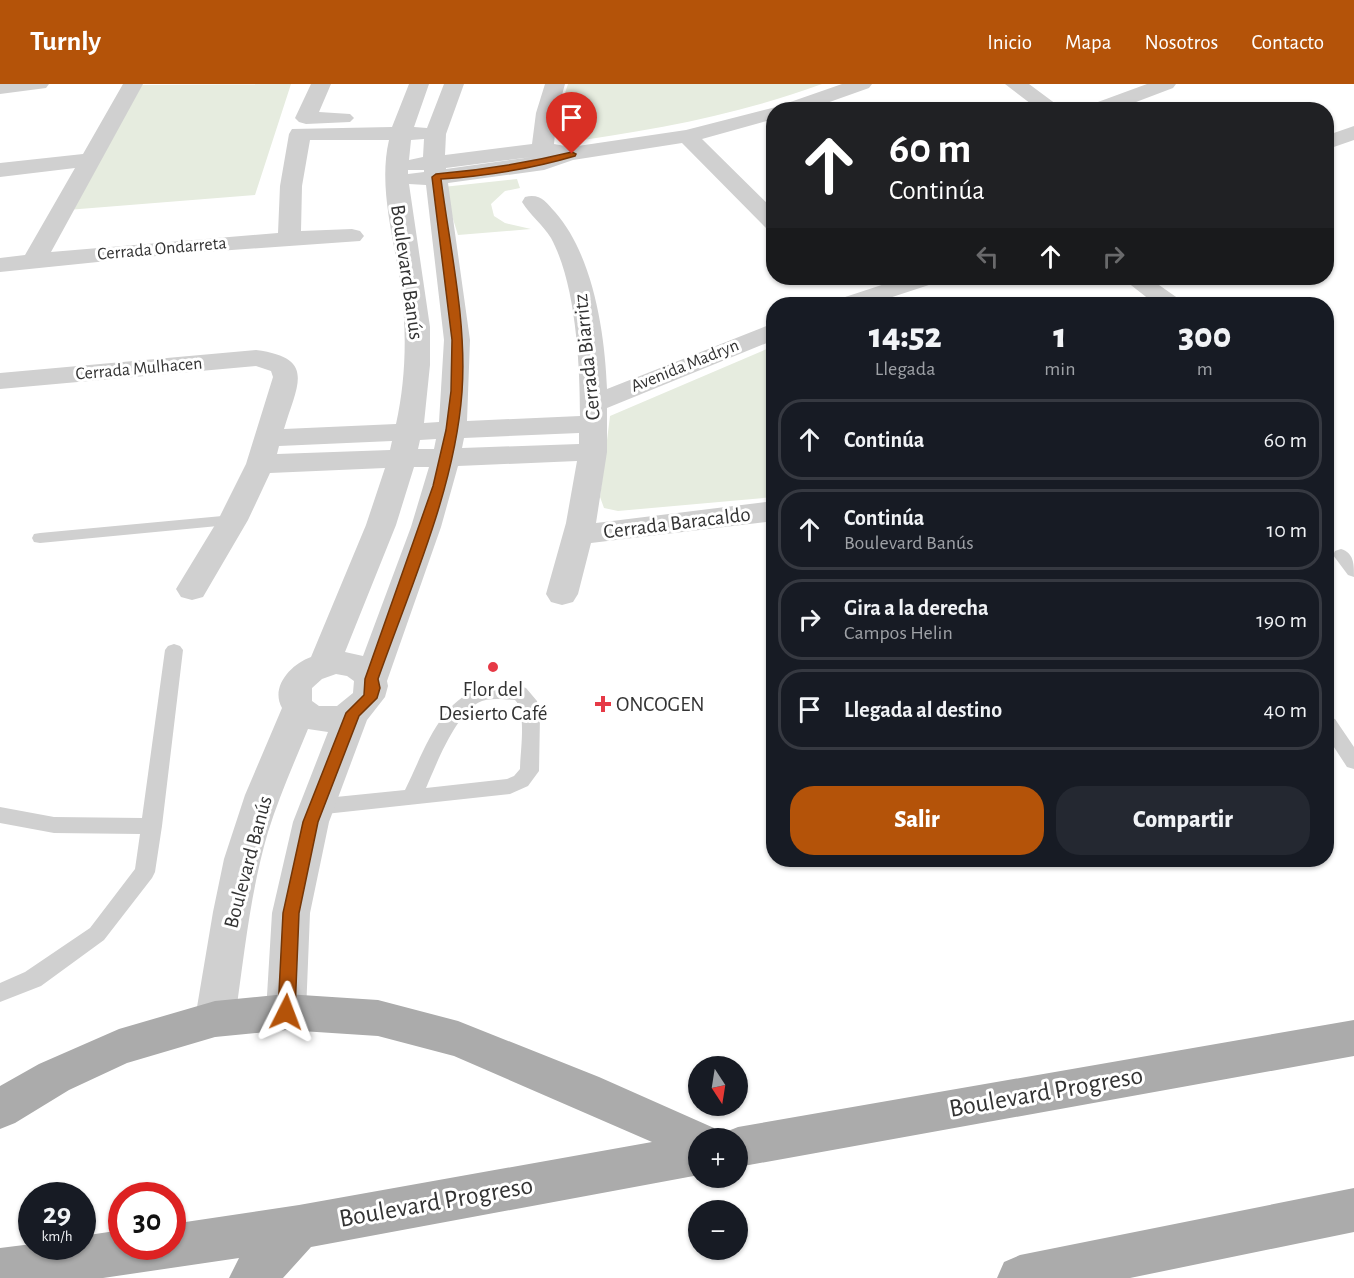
<!DOCTYPE html>
<html lang="es">
<meta charset="utf-8">
<style>
body{margin:0;font-family:"Alegreya Sans",sans-serif;background:#242831;color:#f1f3f6;height:100vh;display:flex;flex-direction:column;font-size:22px;white-space:nowrap}
*{box-sizing:border-box;margin:0}
p{font-size:20px;color:#9ea1a6}
.icon{flex:none;width:33px;height:33px;fill:none;stroke:currentColor;stroke-width:2;stroke-linecap:round;stroke-linejoin:round}
.map{position:relative;flex:1;overflow:hidden}
.sheet{position:absolute;left:766px;top:213px;width:568px;height:570px;display:flex;flex-direction:column;background:#171b24;border-radius:24px;box-shadow:0 2px 4px #0004}
.sheet>*{flex:none}
.banner{position:absolute;left:766px;top:18px;width:568px;height:183px;border-radius:24px;box-shadow:0 2px 4px #0004;background:#202124;color:#fff;overflow:hidden}
.needle{width:39px;rotate:168deg}
.fabs{position:absolute;left:688px;top:972px;display:grid;gap:12px}
.fabs a{display:grid;place-items:center;width:60px;height:60px;border-radius:50%;background:#171b24;box-shadow:0 2px 4px #0004;font-size:30px}
.speed{position:absolute;left:18px;top:1098px;display:flex;gap:12px;font-size:30px;font-weight:700;text-align:center}
.speed>*{display:grid;place-content:center;width:78px;height:78px;border-radius:50%;background:#171b24;box-shadow:0 2px 4px #0004;line-height:1}
.speed small{font-size:15px;font-weight:400}
.speed .limit{border:9px solid #d22;background:#fff;color:#111}
.pin{position:absolute;display:grid;place-items:center;width:51px;height:51px;color:#fff;margin:-62px -26px;border-radius:50% 50% 50% 0;rotate:-45deg;box-shadow:0 0 6px #0007}
.pin .icon{rotate:45deg}
.me{position:absolute;width:66px;margin:-33px;rotate:3deg;stroke-linejoin:round;filter:drop-shadow(0 0 4px #0008)}
.turn{display:flex;align-items:center;gap:21px;height:126px;padding:0 24px;font-size:27px}
.turn .icon{width:78px;height:78px;stroke-width:2.5}
.turn b{display:block;font-size:42px;line-height:51px}
.lanes{display:flex;align-items:center;height:57px;padding:0 24px;background:#0003;justify-content:center;gap:30px;direction:ltr}
.lanes .off{opacity:.35}
.eta{display:flex;justify-content:space-evenly;align-items:center;height:102px;text-align:center}
.eta b{font-size:36px;font-weight:800;line-height:42px}
.action{display:flex;gap:12px;margin-top:auto;padding:12px 24px}
.action a{flex:1;height:69px;border-radius:24px;background:#b45309;color:#fff;font-size:24px;font-weight:800;line-height:69px;text-align:center}
.action a+a{background:#242831;color:#f1f3f6}
ul{padding:0;list-style:none}
li{display:flex;align-items:center;gap:18px;height:81px;margin:0 12px 9px;padding:0 12px;border:3px solid #363941;border-radius:24px}
li div{flex:1}
li b{display:block;font-size:22px}
li em{font-style:normal}
header{display:flex;align-items:center;gap:36px;box-sizing:border-box;height:84px;padding:0 30px;background:#b45309;color:#fff}
header strong{font-size:28px}
nav{display:flex;gap:33px;margin-inline-start:auto;font-size:21px}
.map>svg:first-child{display:block}
.green{fill:#e6ecdf}
.lines{fill:none;stroke-linecap:round;stroke-linejoin:round}
.lane{fill:#d0d0d0;fill-rule:evenodd}
.street{fill:#d0d0d0;fill-rule:evenodd}
.primary{fill:#ababab;fill-rule:evenodd}
.route{fill:#b45309;stroke:#753606;stroke-width:1.5}
.poi-dot{fill:#e63946;stroke:#fff;stroke-width:2}
.labels{text-anchor:middle;dominant-baseline:central;stroke-width:6;stroke-linejoin:round;paint-order:stroke}
.far-street-label{font-size:18px;fill:#333;stroke:#fff}
.street-label{font-size:21px;fill:#333;stroke:#fff}
.poi-label{font-size:21px;fill:#333;stroke:#fff}
.near-street-label{font-size:26px;fill:#333;stroke:#fff}
</style>
<header>
<strong>Turnly</strong>
<nav><a>Inicio</a><a>Mapa</a><a>Nosotros</a><a>Contacto</a></nav>
</header>
<div class="map">
<svg width="1354" height="1194" viewBox="0 0 1354 1194">
<rect width="100%" height="100%" fill="#fff"/>
<path class="green" d="M291,0L255,111L67,126L137,1Z
M568,0H822C738,31 649,47 561,59L562,18Z
M517,95L520,104L505,107L491,120L494,132L505,139L531,145L458,151L443,103Z
M774,262V413L618,427L604,424L600,413L610,332Z"/>
<g class="lines">
<path class="lane" d="M233,431L239,432L241,436L239,440L40,459L34,458L32,454L34,450L40,449Z
M1341,465C1354,469 1354,480 1354,493L1348,491L1333,471L1335,467Z
M174,560L180,562L183,566L162,742L155,788L152,794L104,856L41,902L0,918V899L25,888L90,844L135,785L140,750L54,749L0,739V723L54,733L142,734L165,566L168,562Z
M488,602H520L526,604L537,617L540,632L539,687L528,702L510,710L316,731L309,728L306,723L309,718L316,715L405,706C424,668 441,611 488,602ZM501,615L515,616C527,627 520,669 520,685L514,692L507,695L426,704C436,681 457,626 482,617C488,615 495,615 501,615Z
M1328,633L1335,635L1354,663V685L1347,683L1328,654Z"/>
<path class="street" d="M0,0H49L46,4L0,10Z
M123,0H143L51,168L278,149L280,102L289,50L292,45L392,43L409,0H429L414,43L427,44L444,0H464L446,50L445,71L532,60L536,29L545,0H565L557,29L554,60L571,63L686,46L776,23L842,0H872L869,4L807,26H774V35L702,55L774,126V146L766,144L682,59L573,76L544,86L448,99L470,256L467,337L580,332C580,280 576,200 551,154C543,141 530,131 522,118L525,113C540,109 546,118 555,128C593,171 605,249 607,305L774,239V256L607,324V368L596,439L774,417V437L591,459L578,510L573,518L562,521L551,518L546,510L566,439L577,377L458,382L441,443L387,597L388,602L385,613L367,636L329,738L310,829L306,928L300,941L286,946L272,941L266,928L272,829L293,738L328,648L308,645C294,679 279,713 268,748C250,809 244,873 235,935L229,948L215,953L201,948L195,935L213,828L224,775L245,711L282,624C270,603 291,580 311,573L366,441L385,384L270,389L248,436L203,513L192,516L181,513L176,505L218,436L246,380L273,293L271,287L256,282L0,305V289L256,266C317,274 297,301 284,345L396,340C406,295 407,248 401,202C394,155 378,103 389,56H310L302,102L301,147L352,145L360,147L364,152L360,157L176,170L0,188V174L25,171L75,84L0,93V79L83,70ZM424,55L423,73L409,76L411,56ZM532,73L446,85V84ZM408,86H424V88L408,90ZM409,100L426,101L444,256L439,338L424,339L430,281V243ZM579,349V360L462,364L464,354ZM436,355L434,365H418L420,356ZM392,357L390,366L277,370L279,362ZM414,383H429L411,443L363,572L345,568L396,441ZM336,590L347,592L354,597L353,609L337,622H319L312,617V604L322,595Z
M311,0H331L319,28L350,30L354,34L350,38L306,40L299,38L295,34Z
M1005,0H1029L1064,26H1039Z
M1147,0H1176L1173,4L1115,26H1084L1087,22Z
M1354,42V56L1328,65V51Z
M903,194H938L935,199L871,220H835L839,215Z
M1122,194H1149L1179,215L1183,220H1155Z"/>
<path class="primary" d="M286,910L378,916L458,937L599,993L714,1044L719,1054H699V1091L311,1163L283,1194H229L239,1174L103,1194H0V1164L32,1160V1162H82V1152L122,1146V1162H172V1140L299,1121L652,1058L454,972L378,952L286,946L215,953L127,979L69,1006L15,1039L0,1045V1002L39,980L119,945L215,917Z
M1354,936V972L738,1083V1054H720L723,1049L738,1043Z
M1354,1104V1148L1130,1194H997L1004,1178L1020,1171Z"/>
</g>
<path class="route" d="M572,68L576,70L575,72C531,85 486,92 441,95C450,165 467,238 462,308C455,405 410,504 378,595L380,604L377,614L359,632L318,738L299,829L295,928L292,934L286,936L281,934L278,928L283,829L303,738L346,629L364,611L365,595L433,402L446,346L451,307L452,256L432,93L436,90C482,86 527,79 572,68Z"/>
<g class="poi-dot">
<circle cx="493" cy="583" r="6"/>
<path d="M600 611h6v6h6v6h-6v6h-6v-6h-6v-6h6z"/>
</g>
<g class="labels">
<g class="far-street-label">
<text transform="translate(162 165) rotate(-5)">Cerrada Ondarreta</text>
<text transform="translate(685 282) rotate(-22)">Avenida Madryn</text>
<text transform="translate(139 285) rotate(-5)">Cerrada Mulhacen</text>
</g>
<g class="street-label">
<text transform="translate(407 188) rotate(82)">Boulevard Banús</text>
<text transform="translate(587 273) rotate(-96)">Cerrada Biarritz</text>
<text transform="translate(677 439) rotate(-7)">Cerrada Baracaldo</text>
<text transform="translate(248 778) rotate(-75)">Boulevard Banús</text>
</g>
<g class="poi-label">
<text x="493" y="605">Flor del<tspan x="493" dy="24">Desierto Café</tspan></text>
<text x="616" y="620" text-anchor="start">ONCOGEN</text>
</g>
<g class="near-street-label">
<text transform="translate(1046 1008) rotate(-10)">Boulevard Progreso</text>
<text transform="translate(436 1118) rotate(-10)">Boulevard Progreso</text>
</g>
</g>
</svg>
<div class="fabs">
<a><svg class="needle" viewBox="-14 -14 28 28"><path d="M0-13l5 13h-10z" fill="#e53935"/><path d="M0 13l5-13h-10z" fill="#9ea1a6"/></svg></a>
<a>+</a>
<a>−</a>
</div>
<div class="speed"><div>29<small>km/h</small></div><div class="limit">30</div></div>
<div class="pin" style="left:572px;top:70px;background:#d93025"><svg class="icon" aria-label="arrive" viewBox="0 0 24 24"><path d="M6 21V4h12l-3 4 3 4H6"/></svg></div>
<svg class="me" style="left:286px;top:928px" viewBox="-20 -20 40 40"><path d="M0-17L14 15 0 8-14 15z" fill="#b45309" stroke="#fff" stroke-width="4"/></svg>
<div class="banner">
<div class="turn"><svg class="icon" aria-label="ahead" viewBox="0 0 24 24"><path d="M12 20V5M6 11l6-6 6 6"/></svg><div><b>60 m</b>Continúa</div></div>
<div class="lanes"><svg class="icon off" aria-label="left" viewBox="0 0 24 24"><path d="M17 20v-9H6M10 6l-5 5 5 5"/></svg><svg class="icon" aria-label="ahead" viewBox="0 0 24 24"><path d="M12 20V5M6 11l6-6 6 6"/></svg><svg class="icon off" aria-label="right" viewBox="0 0 24 24"><path d="M7 20v-9h11M14 6l5 5-5 5"/></svg></div>
</div>
<section class="sheet">
<div class="eta">
<div><b>14:52</b><p>Llegada</p></div>
<div><b>1</b><p>min</p></div>
<div><b>300</b><p>m</p></div>
</div>
<ul>
<li><svg class="icon" aria-label="ahead" viewBox="0 0 24 24"><path d="M12 20V5M6 11l6-6 6 6"/></svg><div><b>Continúa</b></div><em>60 m</em></li>
<li><svg class="icon" aria-label="ahead" viewBox="0 0 24 24"><path d="M12 20V5M6 11l6-6 6 6"/></svg><div><b>Continúa</b><p>Boulevard Banús</p></div><em>10 m</em></li>
<li><svg class="icon" aria-label="right" viewBox="0 0 24 24"><path d="M7 20v-9h11M14 6l5 5-5 5"/></svg><div><b>Gira a la derecha</b><p>Campos Helin</p></div><em>190 m</em></li>
<li><svg class="icon" aria-label="arrive" viewBox="0 0 24 24"><path d="M6 21V4h12l-3 4 3 4H6"/></svg><div><b>Llegada al destino</b></div><em>40 m</em></li>
</ul>
<div class="action"><a>Salir</a><a>Compartir</a></div>
</section>
</div>
